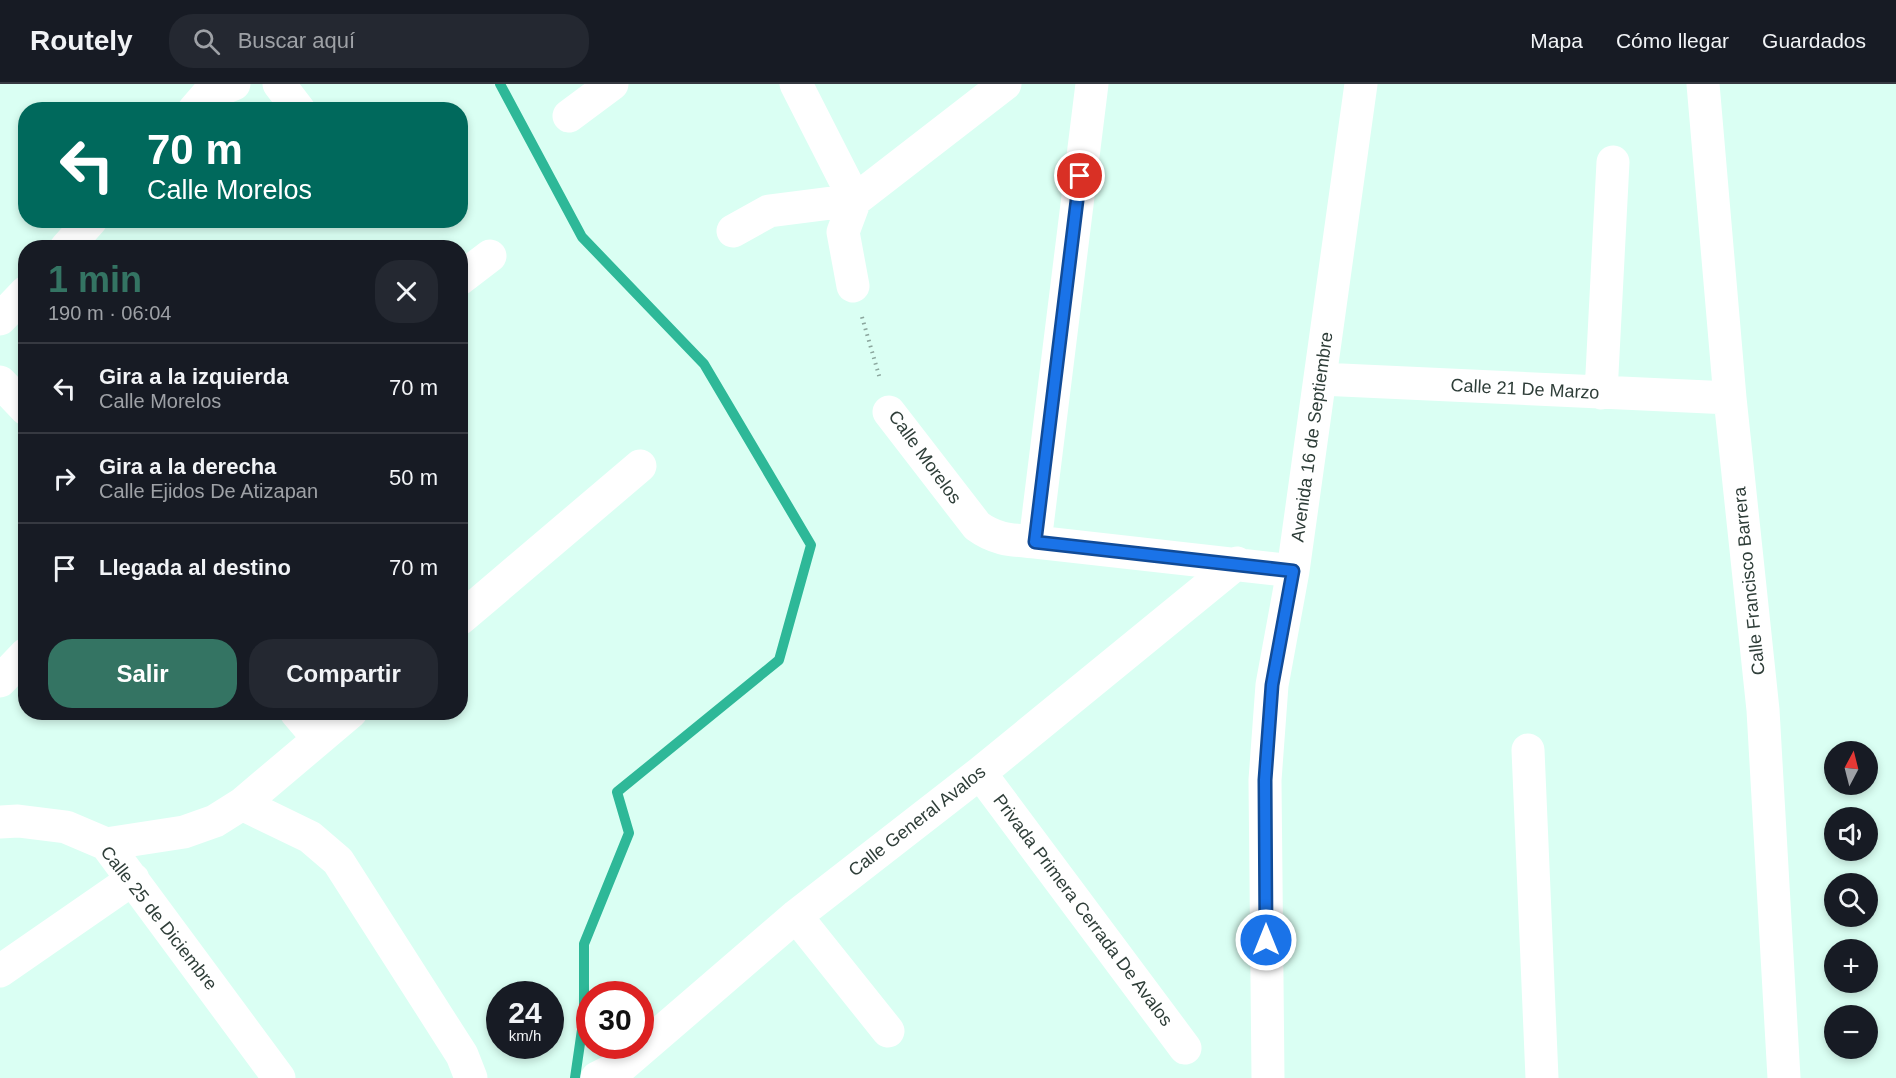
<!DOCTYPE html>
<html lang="es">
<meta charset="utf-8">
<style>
body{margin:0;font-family:Helvetica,sans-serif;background:#242831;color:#f1f3f6;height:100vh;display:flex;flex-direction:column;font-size:22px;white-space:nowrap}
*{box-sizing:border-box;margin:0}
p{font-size:20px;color:#9ea1a6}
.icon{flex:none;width:33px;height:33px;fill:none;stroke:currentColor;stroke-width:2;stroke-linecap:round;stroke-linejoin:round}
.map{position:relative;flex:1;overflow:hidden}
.side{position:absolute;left:18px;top:156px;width:450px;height:480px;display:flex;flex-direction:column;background:#171b24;border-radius:24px;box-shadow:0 3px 9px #0003}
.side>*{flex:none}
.guide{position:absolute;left:18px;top:18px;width:450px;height:126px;border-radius:24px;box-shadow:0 3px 9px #0003;background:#00695c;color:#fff;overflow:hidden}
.needle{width:39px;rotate:7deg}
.buttons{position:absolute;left:1824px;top:657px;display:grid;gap:12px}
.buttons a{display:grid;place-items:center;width:54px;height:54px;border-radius:50%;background:#171b24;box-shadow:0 3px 9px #0003;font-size:30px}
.speed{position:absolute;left:486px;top:897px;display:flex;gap:12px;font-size:30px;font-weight:700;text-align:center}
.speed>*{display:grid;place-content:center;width:78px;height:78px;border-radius:50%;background:#171b24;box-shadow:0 3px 9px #0003;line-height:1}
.speed small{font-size:15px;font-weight:400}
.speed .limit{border:9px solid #d22;background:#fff;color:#111}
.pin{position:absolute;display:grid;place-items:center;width:51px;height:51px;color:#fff;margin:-26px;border:3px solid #fff;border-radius:50%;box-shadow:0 2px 6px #0007}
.me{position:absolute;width:66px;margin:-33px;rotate:0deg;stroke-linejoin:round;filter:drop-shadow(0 0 4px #0008)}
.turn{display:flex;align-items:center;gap:21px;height:126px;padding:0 30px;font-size:27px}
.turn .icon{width:78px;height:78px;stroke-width:2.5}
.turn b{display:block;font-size:42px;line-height:51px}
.round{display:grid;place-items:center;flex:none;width:63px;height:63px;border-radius:24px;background:#242831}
.summary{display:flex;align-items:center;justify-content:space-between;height:102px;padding:0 30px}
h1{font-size:36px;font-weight:600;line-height:45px;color:#347463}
.primary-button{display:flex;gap:12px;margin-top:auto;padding:12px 30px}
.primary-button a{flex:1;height:69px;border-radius:24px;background:#347463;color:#fff;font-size:24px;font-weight:600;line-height:69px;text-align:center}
.primary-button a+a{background:#242831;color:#f1f3f6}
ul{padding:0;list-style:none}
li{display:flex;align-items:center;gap:18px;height:90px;padding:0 30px;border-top:2px solid #363941}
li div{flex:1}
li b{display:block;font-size:22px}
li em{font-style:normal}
header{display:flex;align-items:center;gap:36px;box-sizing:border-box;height:84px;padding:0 30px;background:#171b24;border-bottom:2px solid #363941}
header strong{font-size:28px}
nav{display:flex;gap:33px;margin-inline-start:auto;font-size:21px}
.search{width:420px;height:54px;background:#242831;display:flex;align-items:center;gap:15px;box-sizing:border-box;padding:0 21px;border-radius:24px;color:#9ea1a6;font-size:22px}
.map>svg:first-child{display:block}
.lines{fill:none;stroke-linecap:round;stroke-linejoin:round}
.stream{stroke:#2eb898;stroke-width:10}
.path{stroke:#8ba69d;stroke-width:4;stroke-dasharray:1.5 4.5;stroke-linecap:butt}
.minor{stroke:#fff;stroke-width:33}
.route-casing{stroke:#114b97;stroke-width:15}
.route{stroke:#1a73e8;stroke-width:10}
.labels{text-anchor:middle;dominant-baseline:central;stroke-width:4.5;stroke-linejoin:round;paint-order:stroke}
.street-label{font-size:18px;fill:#2f3e39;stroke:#fff}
</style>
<header>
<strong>Routely</strong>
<div class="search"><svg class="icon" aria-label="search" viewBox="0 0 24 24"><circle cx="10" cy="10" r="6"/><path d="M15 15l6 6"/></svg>Buscar aquí</div>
<nav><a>Mapa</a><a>Cómo llegar</a><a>Guardados</a></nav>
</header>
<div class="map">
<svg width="1896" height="994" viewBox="0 0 1896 994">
<rect width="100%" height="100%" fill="#dafff3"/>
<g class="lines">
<path class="stream" d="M500,0L582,153L704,280L811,461L779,576L617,708L629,749L584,860V932L575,994"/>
<path class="path" d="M862,233L880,295"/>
<path class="minor" d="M279,0L299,26
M796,0L855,116L843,148L853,202
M1703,0L1730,314L1763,626L1784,994
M194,26L207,11L234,0
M569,32L612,0
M733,147L769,127L855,116L1005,0
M66,164L91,136
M460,195L490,172
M0,235L26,208
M1320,295L1730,314
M0,298L26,325
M1601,309L1613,78
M889,328L977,442C996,456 1012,456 1035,458L1293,487
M1035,458L1092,0
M460,535L640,382
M0,597L26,570
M296,628L319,655
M1528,666L1542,994
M980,689L1185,964
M242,720L310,753L338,777L462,971L471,994
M0,738L18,737L66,743L106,760L279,994
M106,760L184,748L215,737L242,720L351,628
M796,832L888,947
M0,887L133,795
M597,994L623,981L796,832L980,689L1237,479
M1268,994L1265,696L1272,601L1293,487L1361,0"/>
</g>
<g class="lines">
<g class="route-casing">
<path id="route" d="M1080,92L1035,458L1293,487L1272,601L1265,696L1266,856"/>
</g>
<use href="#route" class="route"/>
</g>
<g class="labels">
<g class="street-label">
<text transform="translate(1525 305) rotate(3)">Calle 21 De Marzo</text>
<text transform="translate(1312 353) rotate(-82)">Avenida 16 de Septiembre</text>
<text transform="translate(925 373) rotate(54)">Calle Morelos</text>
<text transform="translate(1749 497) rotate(-96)">Calle Francisco Barrera</text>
<text transform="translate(917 737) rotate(-38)">Calle General Avalos</text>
<text transform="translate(1083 826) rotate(53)">Privada Primera Cerrada De Avalos</text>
<text transform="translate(159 834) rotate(52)">Calle 25 de Diciembre</text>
</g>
</g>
</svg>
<div class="buttons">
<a><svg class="needle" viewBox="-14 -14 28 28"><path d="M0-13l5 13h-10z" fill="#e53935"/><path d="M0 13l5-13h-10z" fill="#9ea1a6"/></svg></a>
<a><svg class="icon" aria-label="sound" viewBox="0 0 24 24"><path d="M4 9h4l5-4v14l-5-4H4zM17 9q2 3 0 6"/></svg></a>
<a><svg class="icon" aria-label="search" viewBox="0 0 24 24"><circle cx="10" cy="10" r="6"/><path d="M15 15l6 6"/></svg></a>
<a>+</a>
<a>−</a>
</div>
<div class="speed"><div>24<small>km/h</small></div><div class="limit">30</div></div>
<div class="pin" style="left:1080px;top:92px;background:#d93025"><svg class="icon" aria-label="arrive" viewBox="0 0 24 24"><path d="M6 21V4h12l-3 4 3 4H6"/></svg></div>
<svg class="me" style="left:1266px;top:856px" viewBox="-20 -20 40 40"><circle r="17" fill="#1a73e8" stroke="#fff" stroke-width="3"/><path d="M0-11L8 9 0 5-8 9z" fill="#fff"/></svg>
<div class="guide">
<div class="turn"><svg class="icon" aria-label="left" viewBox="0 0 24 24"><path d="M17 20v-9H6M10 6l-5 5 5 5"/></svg><div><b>70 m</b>Calle Morelos</div></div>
</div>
<section class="side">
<div class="summary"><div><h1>1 min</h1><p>190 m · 06:04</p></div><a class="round"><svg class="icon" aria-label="close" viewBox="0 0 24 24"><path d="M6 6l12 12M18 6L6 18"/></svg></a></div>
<ul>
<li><svg class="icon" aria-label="left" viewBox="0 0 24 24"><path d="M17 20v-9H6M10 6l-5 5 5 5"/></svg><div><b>Gira a la izquierda</b><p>Calle Morelos</p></div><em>70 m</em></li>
<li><svg class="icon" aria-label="right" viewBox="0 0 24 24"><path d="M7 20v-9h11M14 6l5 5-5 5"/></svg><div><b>Gira a la derecha</b><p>Calle Ejidos De Atizapan</p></div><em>50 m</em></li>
<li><svg class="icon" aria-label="arrive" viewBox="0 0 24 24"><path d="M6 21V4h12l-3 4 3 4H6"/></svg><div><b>Llegada al destino</b></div><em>70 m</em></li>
</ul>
<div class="primary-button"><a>Salir</a><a>Compartir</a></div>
</section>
</div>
